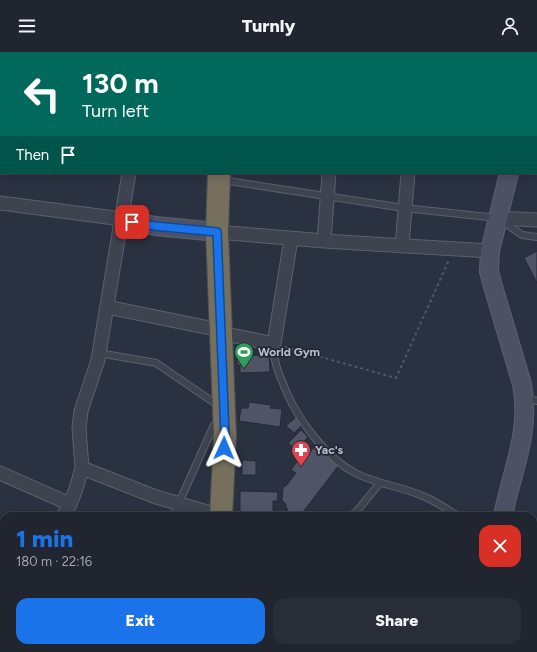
<!DOCTYPE html>
<meta charset="utf-8">
<style>
body{margin:0;font-family:Figtree,sans-serif;background:#282d38;color:#f1f3f6;height:100vh;display:flex;flex-direction:column;font-size:15px;white-space:nowrap}
*{box-sizing:border-box;margin:0}
p{font-size:13px;color:#a2a5ab}
.icon{flex:none;width:22px;height:22px;fill:none;stroke:currentColor;stroke-width:2;stroke-linecap:round;stroke-linejoin:round}
.map{position:relative;flex:1;overflow:hidden}
.details{position:absolute;left:0px;top:460px;width:537px;height:140px;display:flex;flex-direction:column;background:#202530;border-radius:12px 12px 0 0;box-shadow:0 2px 10px #0003,0 0 0 1px #3d424c}
.details>*{flex:none}
.hud{position:absolute;left:0px;top:0px;width:537px;height:122px;box-shadow:0 2px 10px #0003,0 0 0 1px #3d424c;background:#00695c;color:#fff;overflow:hidden}
.pin{position:absolute;display:grid;place-items:center;width:34px;height:34px;color:#fff;margin:-17px;border-radius:8px;box-shadow:0 2px 6px #0006}
.me{position:absolute;width:44px;margin:-22px;rotate:1deg;stroke-linejoin:round;filter:drop-shadow(0 0 3px #0008)}
.turn{display:flex;align-items:center;gap:14px;height:84px;padding:0 16px;font-size:18px}
.turn .icon{width:52px;height:52px;stroke-width:2.5}
.turn b{display:block;font-size:28px;line-height:34px}
.then{display:flex;align-items:center;height:38px;padding:0 16px;background:#0003;gap:8px;font-size:15px}
.round{display:grid;place-items:center;flex:none;width:42px;height:42px;border-radius:12px;background:#282d38}
.headline{display:flex;align-items:center;justify-content:space-between;height:68px;padding:0 16px}
h1{font-size:24px;font-weight:800;line-height:30px;color:#1a73e8}
.action{display:flex;gap:8px;margin-top:auto;padding:8px 16px}
.action a{flex:1;height:46px;border-radius:12px;background:#1a73e8;color:#fff;font-size:16px;font-weight:800;line-height:46px;text-align:center}
.action a+a{background:#282d38;color:#f1f3f6}
header{display:flex;justify-content:space-between;align-items:center;height:52px;padding:0 16px;background:#202530;font-size:18px;font-weight:800}
.map>svg:first-child{display:block}
.green{fill:#2d3e42}
.building{fill:#4f5567;stroke:#252a38}
.lines{fill:none;stroke-linecap:round;stroke-linejoin:round}
.lane-casing{stroke:#5c616d;stroke-width:8}
.street-casing{stroke:#5c616d;stroke-width:15}
.secondary-casing{stroke:#5c616d;stroke-width:20}
.highway-casing{stroke:#494e5b;stroke-width:24}
.path{stroke:#4c5b60;stroke-width:2;stroke-dasharray:3 3;stroke-linecap:butt}
.lane{stroke:#3e4350;stroke-width:6}
.street{stroke:#3e4350;stroke-width:13}
.secondary{stroke:#4c5263;stroke-width:18}
.highway{stroke:#756f5c;stroke-width:22}
.route-casing{stroke:#114b97;stroke-width:10}
.route{stroke:#1a73e8;stroke-width:7}
.labels{text-anchor:middle;dominant-baseline:central;stroke-width:3.5;stroke-linejoin:round;paint-order:stroke}
.poi-label{font-size:12px;font-weight:bold;fill:#bbbfca;stroke:#232836;text-anchor:start}
</style>
<header><svg class="icon" aria-label="menu" viewBox="0 0 24 24"><path d="M4 6h16M4 12h16M4 18h16"/></svg>Turnly<svg class="icon" aria-label="person" viewBox="0 0 24 24"><circle cx="12" cy="8" r="4"/><path d="M4 21q1-7 8-7t8 7"/></svg></header>
<div class="map">
<svg width="537" height="600" viewBox="0 0 537 600">
<rect width="100%" height="100%" fill="#2a3140"/>
<path class="green" d="M393,596H465L464,600H393Z"/>
<path class="building" d="M537,199V231L524,206Z
M269,303L270,320L240,321V313H237V304Z
M249,350L271,353L270,356L282,357L280,375L239,369L241,356H248Z
M296,365L303,372L294,381L286,374Z
M301,378L308,385L296,398L288,391Z
M314,395L339,413L300,464H289L285,461L288,457L286,456V452L282,448L283,435L286,434L296,421L291,418L304,400L308,403Z
M242,408L256,409V423H242Z
M240,439L278,440L277,449H273V463H240Z"/>
<g class="lines">
<g class="lane-casing">
<path id="lane" d="M222,128L404,156L498,166L522,183L537,185
M274,292C272,308 280,324 286,339C299,369 327,407 357,422C378,432 402,435 423,444C435,449 447,457 458,464
M99,301L156,311L219,354
M525,345L537,349
M173,464L214,373L220,371
M350,464L356,460L380,431
M533,506L537,508
M533,550L537,545
M319,596V600
M0,599L2,600"/>
</g>
<g class="street-casing">
<path id="street" d="M80,0V1
M158,1V0
M340,1V0
M420,1L421,0
M0,21H1
M536,68H537
M0,151L122,167
M498,166L537,168
M217,180L324,189L490,199
M324,189L329,121
M402,194L408,121
M107,255L220,278
M221,281L274,292L291,187
M82,416L156,445L221,464
M0,421L70,452
M63,464L70,452L76,437L82,416L79,376L81,359L98,308L129,121
M0,563L4,559"/>
</g>
<g class="secondary-casing">
<path id="secondary" d="M8,0V1
M536,8L537,4
M0,67L1,62
M122,167L155,174L217,180
M503,464C512,417 531,381 522,332L492,231L489,219L490,199L509,121
M471,600L472,596"/>
</g>
<g class="highway-casing">
<path id="highway" d="M227,1V0
M219,121L217,180L225,384L221,464
M210,600V596"/>
</g>
<path class="path" d="M285,295L396,326L449,208"/>
<use href="#lane" class="lane"/>
<use href="#street" class="street"/>
<use href="#secondary" class="secondary"/>
<use href="#highway" class="highway"/>
</g>
<g class="lines">
<g class="route-casing">
<path id="route" d="M132,170L155,174L217,180L225,384L224,396"/>
</g>
<use href="#route" class="route"/>
</g>
<defs>
<g id="stadium-pin" transform="scale(1)"><path d="M0 17L-7.5 6A9.5 9.5 0 1 1 7.5 6Z" fill="#2e9e5b" stroke="#232836"/><path d="M0-5a6.5 5 0 1 0 0 10a6.5 5 0 1 0 0-10ZM-3.5-1.8h7v3.6h-7Z" fill="#fff"/></g>
<g id="pharmacy-pin" transform="scale(1)"><path d="M0 17L-7.5 6A9.5 9.5 0 1 1 7.5 6Z" fill="#e0444e" stroke="#232836"/><path d="M-2-6h4v4h4v4h-4v4h-4v-4h-4v-4h4Z" fill="#fff"/></g>
</defs>
<g fill-rule="evenodd">
<use href="#stadium-pin" x="244" y="300"/>
<use href="#pharmacy-pin" x="301" y="398"/>
</g>
<g class="labels">
<g class="poi-label">
<text x="258" y="300">World Gym</text>
<text x="315" y="398">Yac's</text>
</g>
</g>
</svg>
<div class="pin" style="left:132px;top:170px;background:#d93025"><svg class="icon" aria-label="arrive" viewBox="0 0 24 24"><path d="M6 21V4h12l-3 4 3 4H6"/></svg></div>
<svg class="me" style="left:224px;top:396px" viewBox="-20 -20 40 40"><path d="M0-17L14 15 0 8-14 15z" fill="#1a73e8" stroke="#fff" stroke-width="4"/></svg>
<div class="hud">
<div class="turn"><svg class="icon" aria-label="left" viewBox="0 0 24 24"><path d="M17 20v-9H6M10 6l-5 5 5 5"/></svg><div><b>130 m</b>Turn left</div></div>
<div class="then">Then<svg class="icon" aria-label="arrive" viewBox="0 0 24 24"><path d="M6 21V4h12l-3 4 3 4H6"/></svg></div>
</div>
<section class="details">
<div class="headline"><div><h1>1 min</h1><p>180 m · 22:16</p></div><a class="round" style="background:#d93025;color:#fff"><svg class="icon" aria-label="close" viewBox="0 0 24 24"><path d="M6 6l12 12M18 6L6 18"/></svg></a></div>
<div class="action"><a>Exit</a><a>Share</a></div>
</section>
</div>
